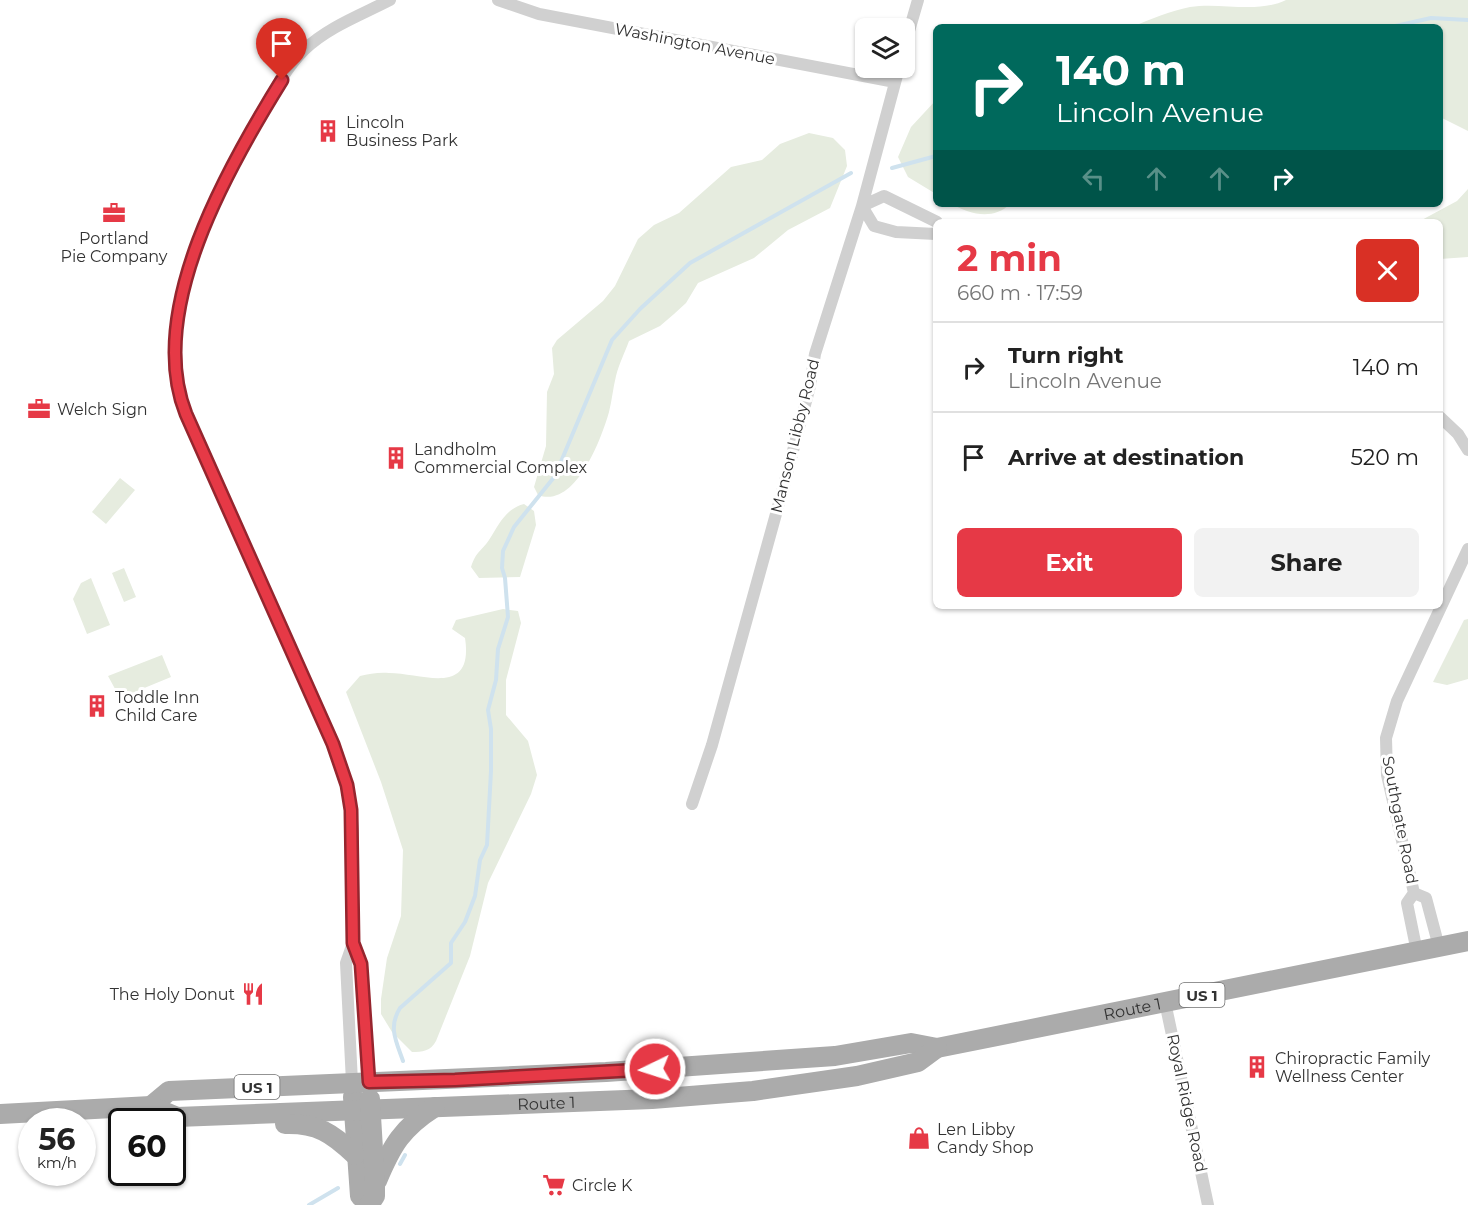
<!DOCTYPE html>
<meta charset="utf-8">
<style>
body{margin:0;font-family:Montserrat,sans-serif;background:#f2f2f2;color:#222;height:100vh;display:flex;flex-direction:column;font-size:22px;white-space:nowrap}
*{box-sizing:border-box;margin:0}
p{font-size:20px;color:#767676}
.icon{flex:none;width:33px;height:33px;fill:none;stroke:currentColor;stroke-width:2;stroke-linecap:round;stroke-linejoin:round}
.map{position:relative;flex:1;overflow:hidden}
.panel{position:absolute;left:933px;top:219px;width:510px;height:390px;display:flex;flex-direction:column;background:#fff;border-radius:9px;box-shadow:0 2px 4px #0004}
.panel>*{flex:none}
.banner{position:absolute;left:933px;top:24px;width:510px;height:183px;border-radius:9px;box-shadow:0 2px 4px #0004;background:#00695c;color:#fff;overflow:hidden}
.controls{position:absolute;left:855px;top:18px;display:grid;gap:12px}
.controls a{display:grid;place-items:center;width:60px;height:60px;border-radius:9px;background:#fff;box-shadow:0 2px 4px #0004;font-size:30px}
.speed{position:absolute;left:18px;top:1108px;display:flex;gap:12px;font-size:30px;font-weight:700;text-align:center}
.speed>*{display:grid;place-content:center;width:78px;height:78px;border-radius:50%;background:#fff;box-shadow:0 2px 4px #0004;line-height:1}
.speed small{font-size:15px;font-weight:400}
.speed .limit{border:3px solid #111;border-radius:9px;background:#fff;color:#111}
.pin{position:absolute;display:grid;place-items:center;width:51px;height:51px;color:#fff;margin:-62px -26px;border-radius:50% 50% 50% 0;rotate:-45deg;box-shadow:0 0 6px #0007}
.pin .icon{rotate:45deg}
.me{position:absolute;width:66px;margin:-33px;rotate:266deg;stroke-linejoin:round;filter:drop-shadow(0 0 4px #0008)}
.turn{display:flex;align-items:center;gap:21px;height:126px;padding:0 24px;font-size:27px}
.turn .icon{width:78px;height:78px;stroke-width:2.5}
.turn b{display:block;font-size:42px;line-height:51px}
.lanes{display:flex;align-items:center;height:57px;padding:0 24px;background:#0003;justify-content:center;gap:30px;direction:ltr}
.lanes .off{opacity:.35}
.round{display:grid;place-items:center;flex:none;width:63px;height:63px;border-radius:9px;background:#f2f2f2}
.head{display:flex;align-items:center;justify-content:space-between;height:102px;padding:0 24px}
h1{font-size:36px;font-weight:700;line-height:45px;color:#e63946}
.button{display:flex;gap:12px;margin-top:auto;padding:12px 24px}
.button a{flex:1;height:69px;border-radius:9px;background:#e63946;color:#fff;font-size:24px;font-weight:700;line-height:69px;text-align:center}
.button a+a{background:#f2f2f2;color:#222}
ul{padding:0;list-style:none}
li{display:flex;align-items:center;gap:18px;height:90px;padding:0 24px;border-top:2px solid #e0e0e0}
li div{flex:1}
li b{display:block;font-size:22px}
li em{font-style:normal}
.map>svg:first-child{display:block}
.green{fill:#e6ecdf}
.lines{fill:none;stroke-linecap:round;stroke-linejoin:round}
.stream{stroke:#cfe2ee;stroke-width:4}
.street{stroke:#d0d0d0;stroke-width:12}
.primary{stroke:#ababab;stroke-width:20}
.route-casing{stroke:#96252e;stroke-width:15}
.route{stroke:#e63946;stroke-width:10}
.labels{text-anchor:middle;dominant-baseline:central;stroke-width:6;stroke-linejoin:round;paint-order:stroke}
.shield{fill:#fff;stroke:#707070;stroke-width:1.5}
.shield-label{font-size:15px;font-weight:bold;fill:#333}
.street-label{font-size:16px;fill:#333;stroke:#fff}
.poi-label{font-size:16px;fill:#333;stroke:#fff;text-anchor:start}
</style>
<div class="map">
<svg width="1468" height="1205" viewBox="0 0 1468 1205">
<rect width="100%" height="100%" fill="#fff"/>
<path class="green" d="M1286,0H1468V131L1440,117V27H1132C1151,19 1170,11 1190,7C1221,2 1257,14 1286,0Z
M936,100V194L908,177L898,157L911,127Z
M809,133L833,138L845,150L847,166L830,208L788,230L754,258L698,283L686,303L674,314L660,326L629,341C625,352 619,364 616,376C613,388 612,400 609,412C601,440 575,509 538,495L534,487L546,446L547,392L554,374L552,348L557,340L603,301L615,286L638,239L654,225L679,213L731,167L762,160L780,144Z
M1468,189V257L1440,259V222H1418L1457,201Z
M952,204H1010C994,220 970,215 952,204Z
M120,478L135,490L106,524L92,512Z
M524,504L534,511L536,525L520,577L479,578L471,567C477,550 480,553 489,540C499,525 505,509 524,504Z
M124,568L136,597L124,602L112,573Z
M91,578L110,625L87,634L73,599L81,583Z
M503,609L518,611L521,623L506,680V715L528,741L537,775L531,794L488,883L470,956L436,1041C431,1051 422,1052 412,1052L392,1032L381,1014V999L387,958L401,916L403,850L381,782L346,692L360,676C369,674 379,672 389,673C422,673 474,698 465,638L452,629L456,620Z
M1468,619V679L1447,685L1433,682L1464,620Z
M162,655L171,677L120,698L108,676Z"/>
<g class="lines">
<path class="stream" d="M1391,27L1431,18L1468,20
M892,168L936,156
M403,1061C396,1041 388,1027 400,1008L451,963V943L465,922L475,896L480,860L487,845L491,771V729L488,710L496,680L498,649L508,617L505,578L502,568L503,551L514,527L555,476L612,340L640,309L690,263L851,173
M400,1164L405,1155
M309,1205L338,1188"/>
<path class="street" d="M498,0L539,14L895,82
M904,48L918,0
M936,234L896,232L874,226L862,206L884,196L937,222
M1440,417L1458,434L1468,450
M692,804L712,745L784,485L810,386L815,354L862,206L899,68
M1414,893L1387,775L1386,738L1397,701L1468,549
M1414,893L1426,898L1439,947
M1414,893L1407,903L1417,952
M353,943L361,964L369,1082
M1165,1002L1208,1205
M352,1082L346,963L353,943V831L349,792L333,744L186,414C149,321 211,199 259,118C272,95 285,69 304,50C328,27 361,15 390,0"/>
<g class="primary">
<path d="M353,1097L360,1196L369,1204"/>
<path id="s1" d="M151,1106L169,1091L606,1072L835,1056L911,1043L937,1048L1468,941"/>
<path id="s2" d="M0,1114L151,1106L177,1117L652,1099L753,1091L857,1076L918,1062L937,1048"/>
<path d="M285,1124C317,1123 332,1133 355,1155"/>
<path d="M377,1181C392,1145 402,1128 435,1107"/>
<path d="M369,1205L375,1196V1183L370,1099"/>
</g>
</g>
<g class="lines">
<g class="route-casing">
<path id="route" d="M282,80C228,167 145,311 186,414L333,744L347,785L351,810L353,943L361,964L369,1082L455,1080L655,1069"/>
</g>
<use href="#route" class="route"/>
</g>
<defs>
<g id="building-bare" transform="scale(1.8)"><path d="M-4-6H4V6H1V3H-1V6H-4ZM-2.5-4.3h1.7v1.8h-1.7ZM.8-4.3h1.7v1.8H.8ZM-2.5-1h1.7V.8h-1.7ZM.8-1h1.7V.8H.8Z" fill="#e63946" stroke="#fff" stroke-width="2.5" paint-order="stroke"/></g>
<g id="office-bare" transform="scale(1.8)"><path d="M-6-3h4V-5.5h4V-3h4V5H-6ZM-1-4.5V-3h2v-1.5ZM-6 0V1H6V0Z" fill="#e63946" stroke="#fff" stroke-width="2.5" paint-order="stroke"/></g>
<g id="restaurant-bare" transform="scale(1.8)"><path d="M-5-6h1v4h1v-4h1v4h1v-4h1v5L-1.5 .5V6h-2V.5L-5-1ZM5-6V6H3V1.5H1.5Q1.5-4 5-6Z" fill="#e63946" stroke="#fff" stroke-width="2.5" paint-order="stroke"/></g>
<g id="shop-bare" transform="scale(1.8)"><path d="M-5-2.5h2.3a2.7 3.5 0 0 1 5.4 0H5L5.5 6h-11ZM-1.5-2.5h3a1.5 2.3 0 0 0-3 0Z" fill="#e63946" stroke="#fff" stroke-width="2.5" paint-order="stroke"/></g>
<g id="supermarket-bare" transform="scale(1.8)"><path d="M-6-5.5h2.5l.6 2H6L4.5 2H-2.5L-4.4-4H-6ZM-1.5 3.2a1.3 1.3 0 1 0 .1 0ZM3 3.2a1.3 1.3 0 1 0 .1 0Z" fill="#e63946" stroke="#fff" stroke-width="2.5" paint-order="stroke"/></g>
</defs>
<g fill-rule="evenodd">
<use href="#building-bare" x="328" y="131"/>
<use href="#office-bare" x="114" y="213"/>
<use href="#office-bare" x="39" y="409"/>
<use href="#building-bare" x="396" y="458"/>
<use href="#building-bare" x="97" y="706"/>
<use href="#restaurant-bare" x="253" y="994"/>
<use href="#building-bare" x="1257" y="1067"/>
<use href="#shop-bare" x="919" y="1138"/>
<use href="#supermarket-bare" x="554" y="1185"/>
</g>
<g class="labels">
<g class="shield">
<rect x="1179.5" y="983" width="45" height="24" rx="4.5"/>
<rect x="234.5" y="1075" width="45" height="24" rx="4.5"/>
</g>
<g class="shield-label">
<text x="1202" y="995">US 1</text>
<text x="257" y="1087">US 1</text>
</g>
<g class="street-label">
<text transform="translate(695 44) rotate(11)">Washington Avenue</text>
<text transform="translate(795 436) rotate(-76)">Manson Libby Road</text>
<text transform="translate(1400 820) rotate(79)">Southgate Road</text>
<text stroke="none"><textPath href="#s1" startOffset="993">Route 1</textPath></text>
<text stroke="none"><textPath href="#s2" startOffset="549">Route 1</textPath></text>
<text transform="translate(1187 1103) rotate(78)">Royal Ridge Road</text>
</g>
<g class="poi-label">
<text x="346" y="122">Lincoln<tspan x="346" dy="18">Business Park</tspan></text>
<text x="114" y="238" text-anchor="middle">Portland<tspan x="114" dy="18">Pie Company</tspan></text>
<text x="57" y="409">Welch Sign</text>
<text x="414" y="449">Landholm<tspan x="414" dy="18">Commercial Complex</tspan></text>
<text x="115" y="697">Toddle Inn<tspan x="115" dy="18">Child Care</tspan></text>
<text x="235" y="994" text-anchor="end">The Holy Donut</text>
<text x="1275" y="1058">Chiropractic Family<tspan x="1275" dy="18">Wellness Center</tspan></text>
<text x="937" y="1129">Len Libby<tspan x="937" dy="18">Candy Shop</tspan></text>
<text x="572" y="1185">Circle K</text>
</g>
</g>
</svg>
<div class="controls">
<a><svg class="icon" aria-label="layers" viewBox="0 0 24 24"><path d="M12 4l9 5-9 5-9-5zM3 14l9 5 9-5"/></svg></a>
</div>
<div class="speed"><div>56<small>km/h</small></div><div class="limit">60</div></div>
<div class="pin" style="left:282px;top:80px;background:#d93025"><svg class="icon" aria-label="arrive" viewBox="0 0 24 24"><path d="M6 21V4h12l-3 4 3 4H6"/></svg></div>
<svg class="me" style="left:655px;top:1069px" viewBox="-20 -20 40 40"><circle r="17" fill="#e63946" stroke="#fff" stroke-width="3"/><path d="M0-11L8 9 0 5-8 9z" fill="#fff"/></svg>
<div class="banner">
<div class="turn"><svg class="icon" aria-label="right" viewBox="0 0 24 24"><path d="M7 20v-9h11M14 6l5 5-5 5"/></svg><div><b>140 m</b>Lincoln Avenue</div></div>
<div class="lanes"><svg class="icon off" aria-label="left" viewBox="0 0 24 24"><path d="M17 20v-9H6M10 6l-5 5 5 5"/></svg><svg class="icon off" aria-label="ahead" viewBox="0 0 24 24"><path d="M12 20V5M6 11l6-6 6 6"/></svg><svg class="icon off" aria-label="ahead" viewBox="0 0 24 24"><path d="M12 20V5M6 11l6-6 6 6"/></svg><svg class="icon" aria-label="right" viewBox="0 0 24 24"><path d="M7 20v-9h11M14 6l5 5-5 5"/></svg></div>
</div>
<section class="panel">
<div class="head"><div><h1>2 min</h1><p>660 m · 17:59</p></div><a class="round" style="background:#d93025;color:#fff"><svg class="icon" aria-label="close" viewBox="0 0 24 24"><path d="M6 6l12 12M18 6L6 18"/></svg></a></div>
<ul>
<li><svg class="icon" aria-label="right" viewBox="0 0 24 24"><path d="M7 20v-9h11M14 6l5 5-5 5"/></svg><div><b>Turn right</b><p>Lincoln Avenue</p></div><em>140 m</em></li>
<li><svg class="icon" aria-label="arrive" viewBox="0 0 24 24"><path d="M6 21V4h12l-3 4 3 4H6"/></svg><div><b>Arrive at destination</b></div><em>520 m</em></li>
</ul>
<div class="button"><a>Exit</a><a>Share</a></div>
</section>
</div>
